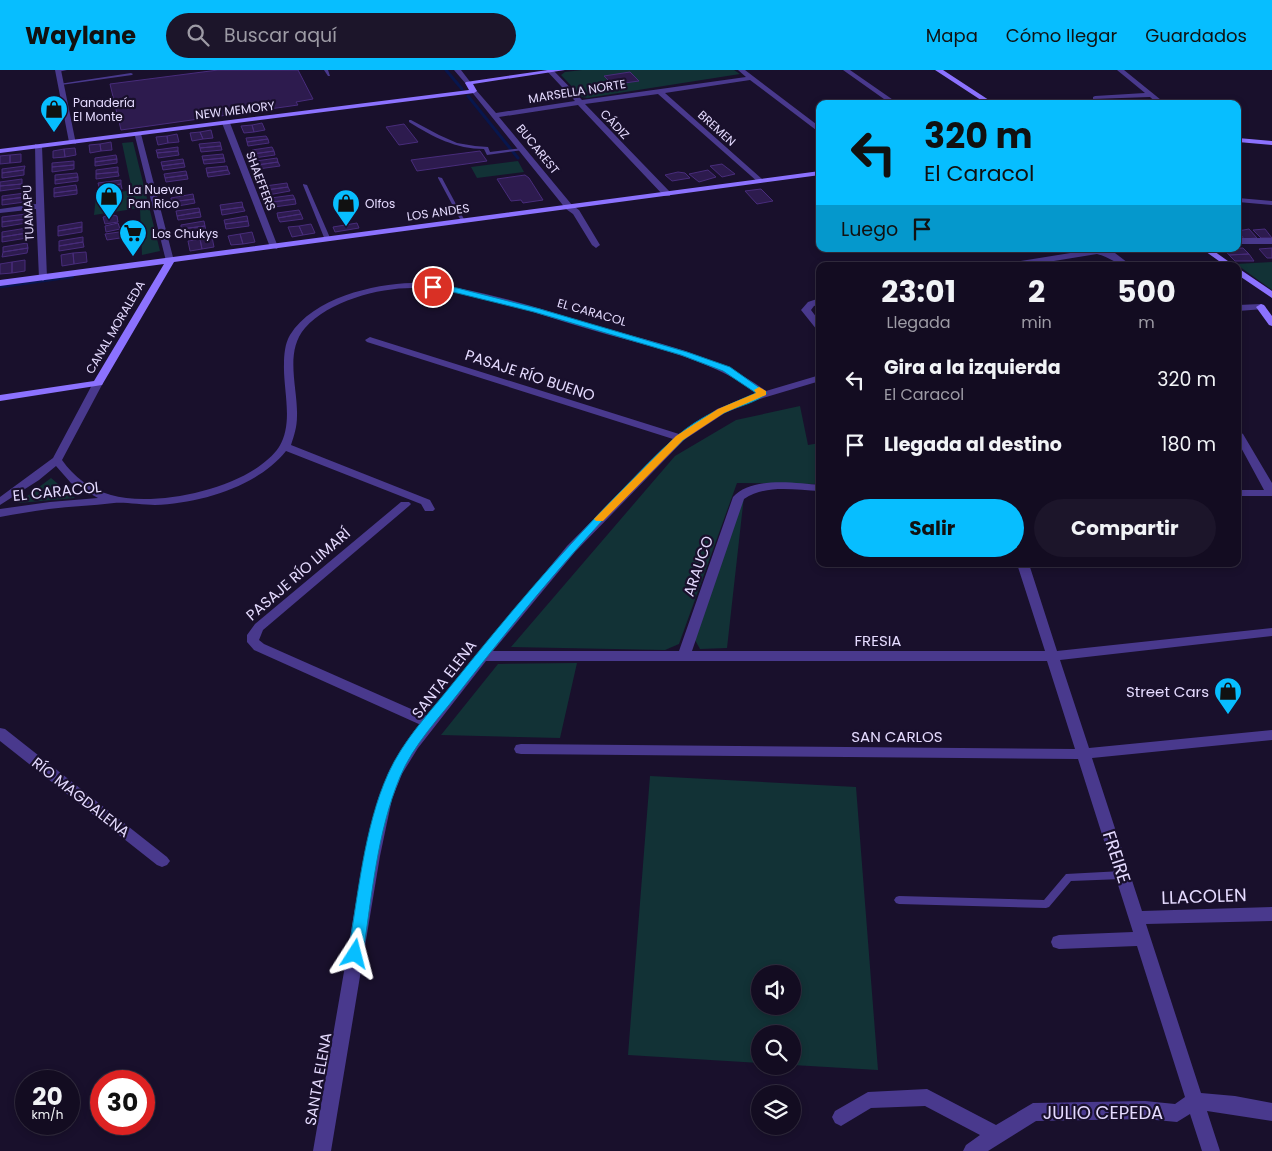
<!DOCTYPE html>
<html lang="es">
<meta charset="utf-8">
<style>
body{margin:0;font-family:Poppins,sans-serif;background:#1c152a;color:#f1f3f6;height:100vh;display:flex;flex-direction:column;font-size:19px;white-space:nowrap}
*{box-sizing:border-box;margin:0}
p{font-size:16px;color:#9d9ba5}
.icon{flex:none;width:28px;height:28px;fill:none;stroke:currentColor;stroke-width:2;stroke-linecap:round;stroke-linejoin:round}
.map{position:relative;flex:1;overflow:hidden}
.sheet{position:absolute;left:816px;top:192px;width:425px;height:305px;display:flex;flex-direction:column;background:#130c21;border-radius:10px;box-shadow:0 2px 8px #0003,0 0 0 1px #322c3f}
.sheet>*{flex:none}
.banner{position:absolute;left:816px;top:30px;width:425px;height:152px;border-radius:10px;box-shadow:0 2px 8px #0003,0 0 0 1px #322c3f;background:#07beff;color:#111;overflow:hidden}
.tools{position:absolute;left:751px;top:895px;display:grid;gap:10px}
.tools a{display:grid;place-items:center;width:50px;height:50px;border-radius:50%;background:#130c21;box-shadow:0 2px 8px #0003,0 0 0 1px #322c3f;font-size:25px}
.speed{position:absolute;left:15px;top:1000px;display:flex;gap:10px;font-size:25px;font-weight:700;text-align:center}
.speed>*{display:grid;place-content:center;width:65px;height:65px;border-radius:50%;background:#130c21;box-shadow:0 2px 8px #0003,0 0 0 1px #322c3f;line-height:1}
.speed small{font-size:12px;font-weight:400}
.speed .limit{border:8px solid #d22;background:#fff;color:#111}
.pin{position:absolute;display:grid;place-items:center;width:42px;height:42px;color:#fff;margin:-21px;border:2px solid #fff;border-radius:50%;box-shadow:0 1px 5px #0007}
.me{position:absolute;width:55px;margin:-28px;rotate:9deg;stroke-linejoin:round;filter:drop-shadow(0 0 4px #0008)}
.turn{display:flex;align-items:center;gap:18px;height:105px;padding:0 25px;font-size:22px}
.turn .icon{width:65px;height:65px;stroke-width:2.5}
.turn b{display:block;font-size:35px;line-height:42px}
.then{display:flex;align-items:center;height:48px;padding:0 25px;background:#0003;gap:10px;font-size:19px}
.eta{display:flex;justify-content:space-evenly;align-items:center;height:85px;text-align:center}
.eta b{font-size:30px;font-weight:700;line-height:35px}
.cta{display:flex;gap:10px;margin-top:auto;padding:10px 25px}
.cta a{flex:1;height:58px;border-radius:30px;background:#07beff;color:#111;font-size:20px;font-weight:700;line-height:58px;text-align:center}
.cta a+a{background:#1c152a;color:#f1f3f6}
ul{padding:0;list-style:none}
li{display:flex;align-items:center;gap:15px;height:65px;padding:0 25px}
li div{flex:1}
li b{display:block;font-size:19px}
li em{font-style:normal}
header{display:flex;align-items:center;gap:30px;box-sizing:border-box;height:70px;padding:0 25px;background:#07beff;color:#111}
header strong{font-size:24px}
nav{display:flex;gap:28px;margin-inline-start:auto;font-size:18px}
.search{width:350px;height:45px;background:#1c152a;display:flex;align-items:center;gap:12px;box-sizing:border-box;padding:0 18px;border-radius:28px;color:#9d9ba5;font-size:19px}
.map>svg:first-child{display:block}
.green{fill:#123236;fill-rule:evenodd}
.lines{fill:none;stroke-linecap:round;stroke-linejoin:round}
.stream-far1{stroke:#08164d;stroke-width:3}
.stream{stroke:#08164d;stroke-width:4.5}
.building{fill:#2d1b4e;stroke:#482c7b}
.lane{fill:#49398d;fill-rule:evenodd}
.street{fill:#49398d;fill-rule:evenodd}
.secondary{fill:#8c72ff;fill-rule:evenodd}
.route{fill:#07beff;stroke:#057ca6}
.slow{fill:#f59e0b}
.labels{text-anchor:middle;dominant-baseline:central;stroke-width:4.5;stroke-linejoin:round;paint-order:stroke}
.far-street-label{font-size:12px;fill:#e5dbff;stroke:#19102c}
.far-poi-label{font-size:12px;fill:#e5dbff;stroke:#19102c;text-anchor:start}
.street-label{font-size:15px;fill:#e5dbff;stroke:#19102c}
.poi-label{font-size:15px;fill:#e5dbff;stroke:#19102c;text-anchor:end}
.near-street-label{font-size:18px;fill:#e5dbff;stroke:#19102c}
</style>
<header>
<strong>Waylane</strong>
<div class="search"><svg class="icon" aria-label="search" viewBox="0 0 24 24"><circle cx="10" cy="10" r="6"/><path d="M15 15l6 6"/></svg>Buscar aquí</div>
<nav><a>Mapa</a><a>Cómo llegar</a><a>Guardados</a></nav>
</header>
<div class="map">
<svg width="1272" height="1081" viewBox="0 0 1272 1081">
<rect width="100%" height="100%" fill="#19102c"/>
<path class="green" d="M582,0H734L740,4L587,28L582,27L561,5L565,2Z
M133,72L160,181L142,185L140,138L94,145L96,126L132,120L122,73Z
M518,91L524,102L477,108L471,97Z
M1272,192V220L1236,194Z
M800,336L808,375L820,373V414L737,413L679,574L665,580L511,577L675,386L736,350Z
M51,408L75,428L18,433Z
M744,426L727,578L700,579L695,570Z
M577,593L560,668L441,665L498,594Z
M650,706L856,717L878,1000L793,995L792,964H760V993L628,985ZM760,904H792V936H760Z"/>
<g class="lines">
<path class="stream-far1" d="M446,0L462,19
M468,26L518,88"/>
<path class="stream" d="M0,216L72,206"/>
</g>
<path class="building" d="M218,0H298L313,29L296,32L298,35L121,60L110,14Z
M630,2L639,11L617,14L615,12H610L604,6Z
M262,53L265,60L254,62L252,55Z
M404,54L418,72L399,75L386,57Z
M252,55L254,62L244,63L241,56Z
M211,60L213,68L203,69L200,62Z
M200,62L203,69L192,71L190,63Z
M177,64L179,72L168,73L167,66Z
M167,66L168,73L158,75L156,67Z
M266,66L268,69L247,72L246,68Z
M268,69L269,73L248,76L247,72Z
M111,72L112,80L101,81L100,74Z
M220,72L221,76L200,78L199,74Z
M100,74L101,81L90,83L89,75Z
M221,76L222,80L201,82L200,78Z
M178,77V81L157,83L156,80Z
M272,77L274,81L253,84L252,80Z
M75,78L76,85L65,87L64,79Z
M64,79L65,87L53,88V81Z
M178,81L179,85L158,88L157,83Z
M274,81L275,85L254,88L253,84Z
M480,81L487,91L417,101L411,90Z
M21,84V92L10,93V85Z
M223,84L224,88L203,90L202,86Z
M10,85V93L0,94V86Z
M116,85L117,89L95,92V88Z
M224,88L225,92L204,94L203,90Z
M277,88L278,92L257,95L256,91Z
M117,89V93L95,96V92Z
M183,89L184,93L162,96L161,92Z
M74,91V95L52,97V93Z
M278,92L280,96L258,99L257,95Z
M184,93L185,97L163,100L162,96Z
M722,94L735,104L722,107L710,96Z
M74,95V99L52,102V97Z
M25,96L24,100L2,103V99Z
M227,96L228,100L207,103L206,98Z
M118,97V102L96,104V100Z
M24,100V105L2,108V103Z
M228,100L230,104L208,107L207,103Z
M708,100L716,107L699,112L689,104Z
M186,101L187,105L165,108L164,104Z
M118,102L119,106L96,109V104Z
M678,102L685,103L690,108L672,111L665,105Z
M77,103L78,107L55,110V105Z
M187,105L188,109L166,112L165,108Z
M525,105L529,108L543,130L523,133L521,130L511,131L497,109Z
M78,107V111L55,114V110Z
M22,109V114L0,116V112Z
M121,110V114L99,117L98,113Z
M287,113L288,117L266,120L265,116Z
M22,114V118L0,121V116Z
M121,114L122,119L99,122V117Z
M76,115L77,120L54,123V118Z
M288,117L290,121L268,125L266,120Z
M761,119L773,131L757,134L745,121Z
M77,120V124L54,127V123Z
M25,123V127L2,130V126Z
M193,124L194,129L171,132V128Z
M293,125L295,129L273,132L271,128Z
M25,127V132L2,135V130Z
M194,129L195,133L172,137L171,132Z
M295,129L296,134L274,137L273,132Z
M242,132L243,137L221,140L220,135Z
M243,137L245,141L222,145L221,140Z
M199,138L200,142L177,146L176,141Z
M299,140L301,144L278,148L277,143Z
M200,142L201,147L178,150L177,146Z
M26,144V149L2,152V147Z
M301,144L303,149L280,152L278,148Z
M113,145L117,146L118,152L105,154L103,147Z
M247,146L248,151L225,154L224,150Z
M26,149V153L2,157V152Z
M204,151L205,156L181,159V155Z
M248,151L249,156L226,159L225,154Z
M82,152V157L58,161V156Z
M118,153L120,159L106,162L105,156Z
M357,153L359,158L335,162L333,157Z
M311,154L315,163L303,165L299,156Z
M205,156L206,161L182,164L181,159Z
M299,156L303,165L292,167L288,157Z
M82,157V162L58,166V161Z
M27,158V163L2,167V162Z
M1249,159L1257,168L1244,169L1238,161Z
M1265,159L1272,168H1261L1253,160Z
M119,162L120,168L107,170L105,164Z
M252,162L255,172L243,174L240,164Z
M27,163V168L2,172V167Z
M240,164L243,174L231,175L228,166Z
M83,167V172L59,176V171Z
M212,167L214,177L202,179L200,169Z
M200,169L202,179L190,181L188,171Z
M83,172L84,177L59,181V176Z
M27,173L28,178L3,182V177Z
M28,178L27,183L2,187L3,182Z
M1243,178L1249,184L1229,185L1224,179Z
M1272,178V188H1267L1259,179Z
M86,182L87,192L74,194L73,183Z
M73,183L74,194L62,196L61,185Z
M1249,184L1254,191H1235L1229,185Z
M25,190V201L12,203V192Z
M12,192V203L0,204V194Z"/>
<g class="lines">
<path class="lane" d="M57,0H67L58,2L56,1Z
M324,0H328L330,6H328Z
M131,3L133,4L132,5L61,15L59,14Z
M411,50L439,65L457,73L475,76L488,77L490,82L523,78L525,79L523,80L487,85L484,79C456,79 433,67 409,52V50Z
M438,107L442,108L465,151V152L461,151L438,108Z
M303,114L307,115L331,170L330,171L325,170L303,115Z
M1122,801L1125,802L1127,805L1125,808L1122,809L1071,811L1049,837L1046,838L899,834L896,833L894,830L896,827L899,826L1044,830L1066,804Z"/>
<path class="street" d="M55,0H61L76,74L69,72Z
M454,0H461L471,13L470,14H466Z
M546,0H553L582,30L746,7L738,0H745L820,57V63L750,10L665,23L762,109L763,111L759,113L658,24L585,34L670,122V126H664L578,35L499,47L572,135L579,140L600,175L596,178L592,175L573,144L566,139L471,21L476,20L496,43L575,31Z
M843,0H850L899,34H891Z
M1117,0H1124L1166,34H1158L1150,27L1093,29V27L1095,26L1145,23Z
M223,51L230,53L278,177L277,179L270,177L222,53Z
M134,62L141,64L174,191L173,193L166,191Z
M35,74L42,76L47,208L43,211L39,208L36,139L0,143V139L36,134Z
M1238,128L1272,131V135L1238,132Z
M1238,168H1272V174H1238Z
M1095,179L1115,183L1132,196C1119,197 1110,187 1097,184L1023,196H1005L1009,193Z
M412,213C475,216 537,238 597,256C656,273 716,284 766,321L820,305V311L753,331L725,343L684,370L575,482L493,581H679L733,427C751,406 796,413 820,415V421C794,420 767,414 744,429L692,581H1045L1017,494H1029L1057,581L1272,558V566L1060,590L1089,678L1272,660V670L1092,688L1142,841L1272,837V851L1146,854L1201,1023L1235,1026L1272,1033V1051L1207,1041L1220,1081H1202L1190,1044L1177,1052L1145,1049L1036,1051L988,1081H963L966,1075L980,1065L925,1036L871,1038L841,1056L835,1053L832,1047L835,1041L868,1022L927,1019L996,1055L1033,1033L1145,1031L1175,1034L1185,1027L1137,876L1059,879L1053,877L1051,872L1053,867L1059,865L1133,862L1078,689L521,684L516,683L514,679L516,675L521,674L1075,679L1047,591H486L418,678L402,704L392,729L380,786L331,1081H313L364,786L378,729L390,699L421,655L254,580L247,572V565L255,554L401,432H409L411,434L409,436L263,560L259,570L264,574L427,646L567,476L673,369L367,272L365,270L370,267L373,268L679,364L717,339L757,323C706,286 645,276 585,258C532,242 468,219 412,218C378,218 329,231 305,258C284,282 298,318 297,346C297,357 294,366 291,375L430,430L435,439L433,441H425L421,434L286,381C257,417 201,433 155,435C142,435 125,432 114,433C92,436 71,436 49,439C33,441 16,444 0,447V439L50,432L98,428L71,413L56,396L39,410L0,435V427L53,388L93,313L98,310L103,313L62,390C74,407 90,419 111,425C156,438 251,418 279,377C294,353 283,320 284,294C284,285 285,273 290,265C313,228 373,214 412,213Z
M820,228V234L814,236L811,240L820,252V261L817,260L801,240L808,232Z
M1261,234L1266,237L1264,239L1238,241V235Z
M1238,361L1243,364L1272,413V426H1238V420H1264L1238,372Z
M0,658L5,659L167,787L170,791L167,795L162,797L157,795L0,671Z"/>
<path class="secondary" d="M548,0H565L473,14L477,21L474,23L0,83V79L469,20L465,13L466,12Z
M935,0H943L995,34H987Z
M1238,68L1272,71V75L1238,72Z
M820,101V105L174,192L102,315L0,331V325L94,311L164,194L0,216V210Z
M1202,179H1211L1235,196H1226Z
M1238,198L1272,221V228L1238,205Z
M1261,234L1264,235L1272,246V256L1269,255L1256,237Z"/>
</g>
<path class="route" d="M433,215L457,218L540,239L687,282L730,297L767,323C758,332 739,336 726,342C711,349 695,360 682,371C601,445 528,534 461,620C440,647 413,675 400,707C377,762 372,826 363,884L360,889L355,891L350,889L348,884C358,827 364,757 388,704C403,670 431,641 454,612C507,546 561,482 620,422C639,403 657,383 677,366C700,346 728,335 756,323L723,301L681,285L534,242L457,223L430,219V216Z"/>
<path class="slow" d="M759,317L766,321V325L724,343L683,370L603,451H596L594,449L596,447L676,366L718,339L756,323L754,320Z"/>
<defs>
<g id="shop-pin" transform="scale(1.4375)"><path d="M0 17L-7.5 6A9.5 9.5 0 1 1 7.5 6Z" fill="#07beff" stroke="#19102c"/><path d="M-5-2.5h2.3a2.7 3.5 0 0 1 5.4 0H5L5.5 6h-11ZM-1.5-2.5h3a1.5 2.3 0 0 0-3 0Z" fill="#111"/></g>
<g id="supermarket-pin" transform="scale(1.4375)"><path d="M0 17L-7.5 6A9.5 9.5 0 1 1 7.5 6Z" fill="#07beff" stroke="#19102c"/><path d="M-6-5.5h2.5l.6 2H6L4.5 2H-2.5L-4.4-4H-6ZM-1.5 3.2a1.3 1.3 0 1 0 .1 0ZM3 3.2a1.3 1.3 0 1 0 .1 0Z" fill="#111"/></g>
</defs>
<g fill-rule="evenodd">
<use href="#shop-pin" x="54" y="39"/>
<use href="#shop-pin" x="109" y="126"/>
<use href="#shop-pin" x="346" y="133"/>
<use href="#supermarket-pin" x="133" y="163"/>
<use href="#shop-pin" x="1228" y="621"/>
</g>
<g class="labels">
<g class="far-street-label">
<text transform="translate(577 21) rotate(-9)">MARSELLA NORTE</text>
<text transform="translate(235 40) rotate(-7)">NEW MEMORY</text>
<text transform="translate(615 54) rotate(46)">CÁDIZ</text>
<text transform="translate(717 58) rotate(42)">BREMEN</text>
<text transform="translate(538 79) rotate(51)">BUCAREST</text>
<text transform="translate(261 111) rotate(69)">SHAEFFERS</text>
<text transform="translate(438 142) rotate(-8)">LOS ANDES</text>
<text transform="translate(28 143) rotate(-93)">TUAMAPU</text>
<text transform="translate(592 242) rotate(16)">EL CARACOL</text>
<text transform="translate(115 257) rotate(-60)">CANAL MORALEDA</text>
</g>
<g class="far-poi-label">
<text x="73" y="32">Panadería<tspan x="73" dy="14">El Monte</tspan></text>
<text x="128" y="119">La Nueva<tspan x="128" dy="14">Pan Rico</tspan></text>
<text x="365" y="133">Olfos</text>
<text x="152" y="163">Los Chukys</text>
</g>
<g class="street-label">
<text transform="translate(530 305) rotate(18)">PASAJE RÍO BUENO</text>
<text transform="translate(57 421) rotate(-6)">EL CARACOL</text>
<text transform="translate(698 496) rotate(-71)">ARAUCO</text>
<text transform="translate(298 504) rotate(-41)">PASAJE RÍO LIMARÍ</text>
<text x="878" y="570">FRESIA</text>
<text transform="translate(444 609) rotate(-52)">SANTA ELENA</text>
<text x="897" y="666">SAN CARLOS</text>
<text transform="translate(81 727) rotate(38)">RÍO MAGDALENA</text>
<text transform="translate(318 1009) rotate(-80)">SANTA ELENA</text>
</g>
<g class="poi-label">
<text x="1209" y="621">Street Cars</text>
</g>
<g class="near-street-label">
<text transform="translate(1117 787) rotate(72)">FREIRE</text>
<text transform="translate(1204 826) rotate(-2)">LLACOLEN</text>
<text x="1103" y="1042">JULIO CEPEDA</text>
</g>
</g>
</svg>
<div class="tools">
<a><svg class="icon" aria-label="sound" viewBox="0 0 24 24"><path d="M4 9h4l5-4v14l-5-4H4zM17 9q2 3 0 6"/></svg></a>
<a><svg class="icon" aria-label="search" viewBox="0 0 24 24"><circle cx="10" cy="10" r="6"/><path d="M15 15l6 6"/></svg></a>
<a><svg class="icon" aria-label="layers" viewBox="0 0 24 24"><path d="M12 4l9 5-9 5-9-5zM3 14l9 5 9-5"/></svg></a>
</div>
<div class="speed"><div>20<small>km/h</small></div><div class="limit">30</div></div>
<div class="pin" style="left:433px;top:217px;background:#d93025"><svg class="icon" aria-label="arrive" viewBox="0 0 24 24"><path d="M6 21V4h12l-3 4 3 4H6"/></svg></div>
<svg class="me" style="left:355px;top:884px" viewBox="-20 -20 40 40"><path d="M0-17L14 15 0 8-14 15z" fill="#07beff" stroke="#fff" stroke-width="4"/></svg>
<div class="banner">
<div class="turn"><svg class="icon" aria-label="left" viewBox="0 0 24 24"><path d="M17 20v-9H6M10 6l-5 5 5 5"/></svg><div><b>320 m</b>El Caracol</div></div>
<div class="then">Luego<svg class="icon" aria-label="arrive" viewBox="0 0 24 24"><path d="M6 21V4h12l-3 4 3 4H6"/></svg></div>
</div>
<section class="sheet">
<div class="eta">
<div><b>23:01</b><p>Llegada</p></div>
<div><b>2</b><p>min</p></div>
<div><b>500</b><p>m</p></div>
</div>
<ul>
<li><svg class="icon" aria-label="left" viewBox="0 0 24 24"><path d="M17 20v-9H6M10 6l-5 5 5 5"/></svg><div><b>Gira a la izquierda</b><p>El Caracol</p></div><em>320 m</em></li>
<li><svg class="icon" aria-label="arrive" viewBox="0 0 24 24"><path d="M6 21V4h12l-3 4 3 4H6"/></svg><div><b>Llegada al destino</b></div><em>180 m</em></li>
</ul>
<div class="cta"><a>Salir</a><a>Compartir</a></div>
</section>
</div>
